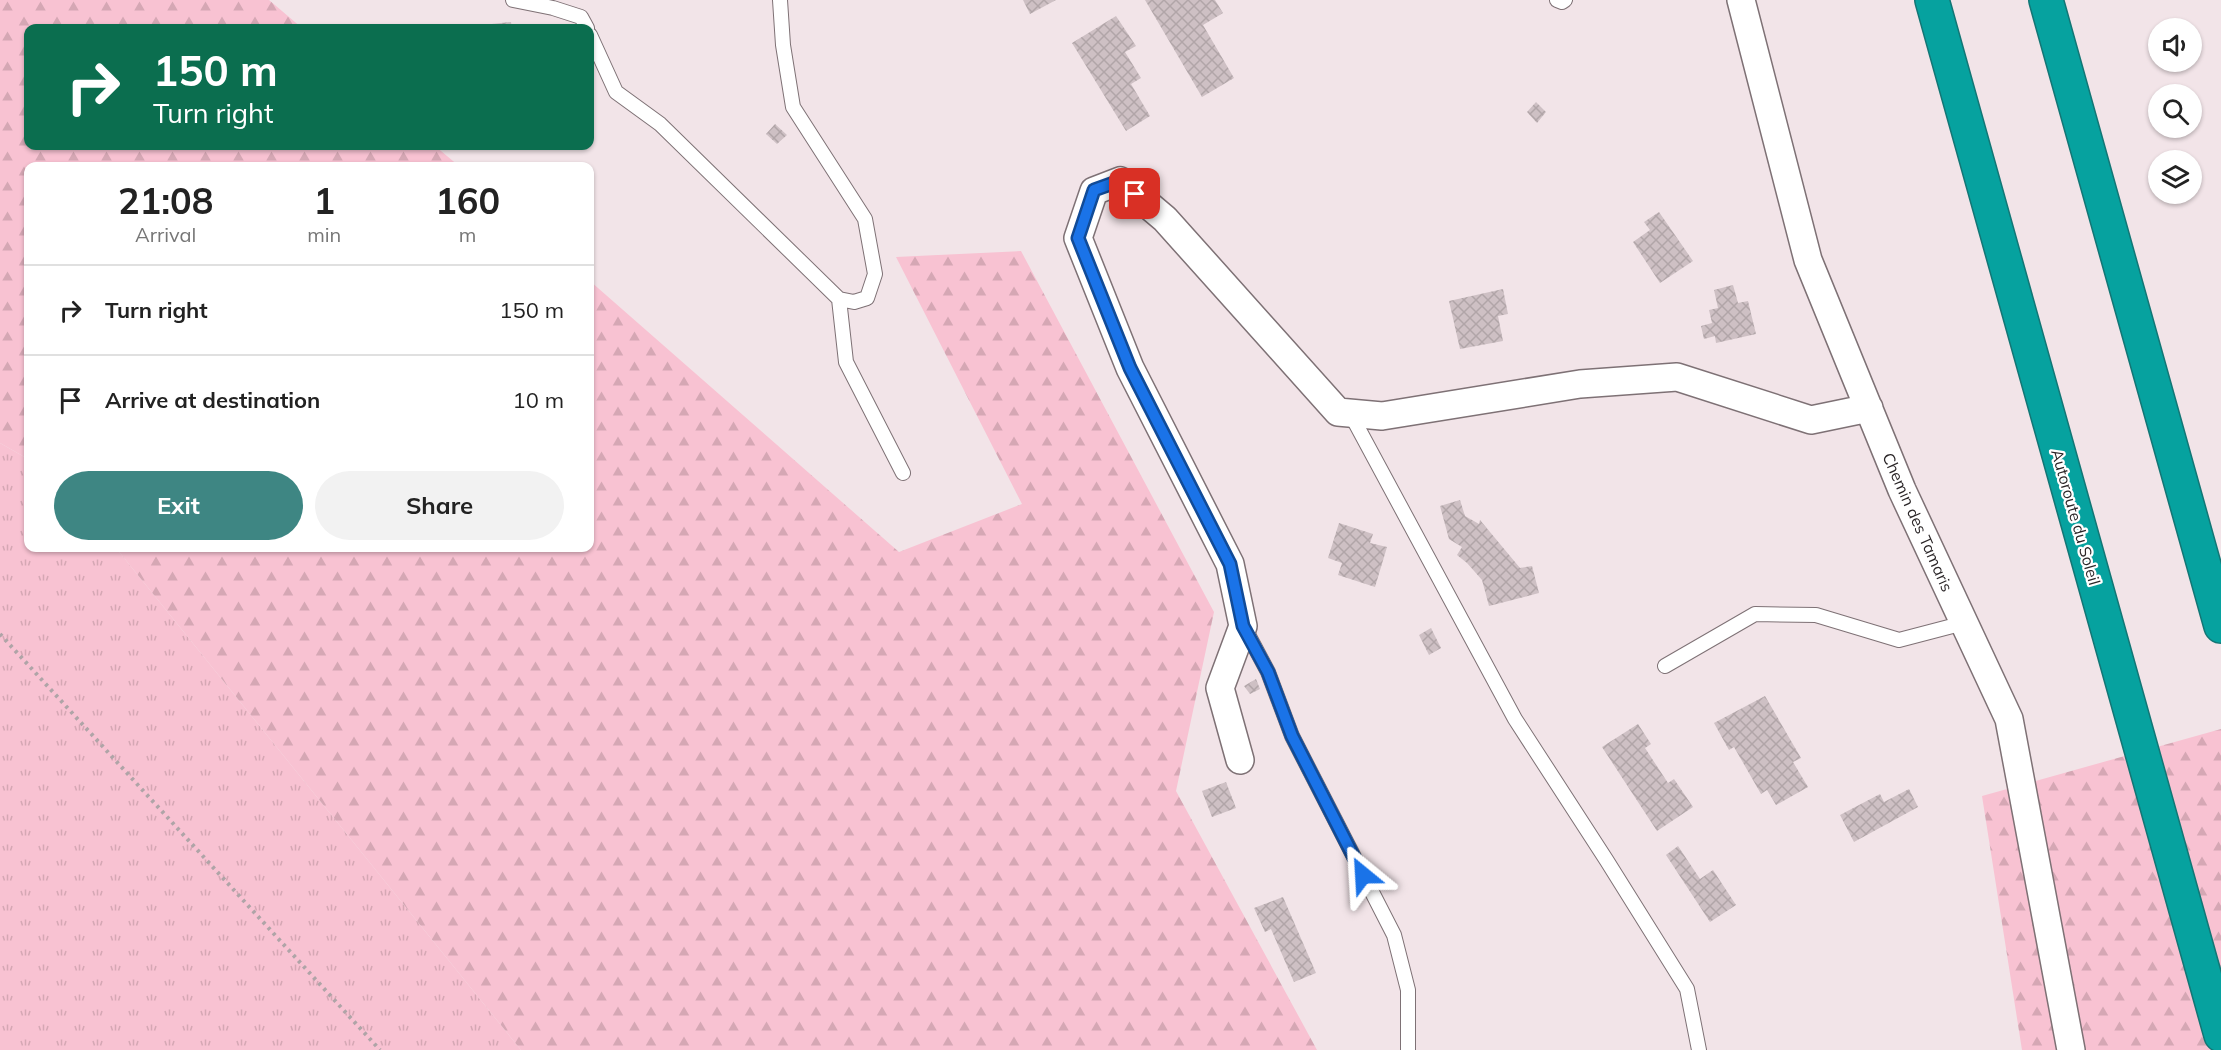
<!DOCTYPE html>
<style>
body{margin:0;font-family:Mulish,sans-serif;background:#f2f2f2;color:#222;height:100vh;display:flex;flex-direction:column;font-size:22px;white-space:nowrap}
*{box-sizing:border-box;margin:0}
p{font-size:20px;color:#767676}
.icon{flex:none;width:33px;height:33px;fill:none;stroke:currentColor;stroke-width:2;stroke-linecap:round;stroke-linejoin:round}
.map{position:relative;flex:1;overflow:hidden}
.details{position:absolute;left:24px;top:162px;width:570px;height:390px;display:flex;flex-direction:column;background:#fff;border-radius:12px;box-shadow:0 2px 4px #0004}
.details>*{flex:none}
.banner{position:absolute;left:24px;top:24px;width:570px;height:126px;border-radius:12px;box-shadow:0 2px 4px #0004;background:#0b6e4f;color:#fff;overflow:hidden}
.tools{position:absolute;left:2148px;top:18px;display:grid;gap:12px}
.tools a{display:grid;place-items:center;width:54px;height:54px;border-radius:50%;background:#fff;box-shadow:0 2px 4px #0004;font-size:30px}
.pin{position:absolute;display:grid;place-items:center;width:51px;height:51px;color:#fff;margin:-26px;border-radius:12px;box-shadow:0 3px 9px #0006}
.me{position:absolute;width:66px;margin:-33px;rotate:333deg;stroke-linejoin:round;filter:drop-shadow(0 0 4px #0008)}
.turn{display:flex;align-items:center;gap:21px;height:126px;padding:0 30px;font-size:27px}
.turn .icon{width:78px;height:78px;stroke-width:2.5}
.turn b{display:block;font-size:42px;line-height:51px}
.eta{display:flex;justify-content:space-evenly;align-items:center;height:102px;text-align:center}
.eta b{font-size:36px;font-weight:700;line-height:42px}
.primary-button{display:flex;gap:12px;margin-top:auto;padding:12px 30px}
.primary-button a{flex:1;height:69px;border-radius:36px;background:#3e8683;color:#fff;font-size:24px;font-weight:700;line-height:69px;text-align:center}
.primary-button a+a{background:#f2f2f2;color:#222}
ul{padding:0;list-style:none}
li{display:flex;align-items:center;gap:18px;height:90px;padding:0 30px;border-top:2px solid #e0e0e0}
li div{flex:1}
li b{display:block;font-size:22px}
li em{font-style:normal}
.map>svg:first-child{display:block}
.grass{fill:url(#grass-tufts)}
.forest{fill:url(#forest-firs)}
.building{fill:url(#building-cross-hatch)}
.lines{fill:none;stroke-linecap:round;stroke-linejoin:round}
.lane-casing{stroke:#7e7175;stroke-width:16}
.street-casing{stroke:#7e7175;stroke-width:30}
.highway-casing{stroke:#137675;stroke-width:36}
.path{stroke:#afa4a7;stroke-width:4;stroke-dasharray:3 4.5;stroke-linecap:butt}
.lane{stroke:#fff;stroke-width:14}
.street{stroke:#fff;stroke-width:27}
.highway{stroke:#06a29f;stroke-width:33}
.route-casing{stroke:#114b97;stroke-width:15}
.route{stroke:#1a73e8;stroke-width:10}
.labels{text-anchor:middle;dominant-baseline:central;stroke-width:4.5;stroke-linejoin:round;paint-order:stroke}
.street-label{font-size:16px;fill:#2a2527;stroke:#fff}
</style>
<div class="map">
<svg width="2221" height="1050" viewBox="0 0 2221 1050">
<defs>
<pattern id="grass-tufts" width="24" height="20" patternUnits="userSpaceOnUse" patternTransform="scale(1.5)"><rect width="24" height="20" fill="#f8c2d2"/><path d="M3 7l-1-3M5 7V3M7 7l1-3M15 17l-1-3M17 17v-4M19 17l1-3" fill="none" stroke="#d5a7b4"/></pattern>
<pattern id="forest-firs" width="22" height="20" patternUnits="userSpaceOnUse" patternTransform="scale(1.5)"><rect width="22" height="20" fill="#f8c2d2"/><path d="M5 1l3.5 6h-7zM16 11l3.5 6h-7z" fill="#d5a7b4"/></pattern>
<pattern id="building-cross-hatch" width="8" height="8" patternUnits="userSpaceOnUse" patternTransform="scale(1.5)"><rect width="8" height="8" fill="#cec0c4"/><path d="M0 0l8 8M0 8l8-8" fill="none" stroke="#b1a5a8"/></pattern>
</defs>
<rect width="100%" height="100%" fill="#f2e4e8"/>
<path class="grass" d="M0,443L28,459V548H116L521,1050H0Z"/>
<path class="forest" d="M0,0H269L302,28H28V146H435L459,166H28V459L0,443Z
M1021,251L1214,612L1176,791L1317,1050H521L116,548H590V281L899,552L1022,504L896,257Z
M2221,729V1050H2022L1982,796Z"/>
<path class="building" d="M1023,0H1056L1030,14Z
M1145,0H1215L1223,13L1203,25L1234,78L1202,97Z
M1116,16L1136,46L1125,52L1141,78L1131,84L1150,116L1126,131L1072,43Z
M511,22L512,28H474V26Z
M1536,102L1546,112L1537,123L1527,112Z
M775,124L787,135L777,144L766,134Z
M1659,212L1693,261L1660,283L1633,242L1650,230L1644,222Z
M1733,285L1738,303L1748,301L1756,334L1716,343L1715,336L1704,339L1701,326L1712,323L1709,310L1718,308L1714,290Z
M1503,289L1508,314L1498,316L1503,341L1460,349L1449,301Z
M1460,500L1465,516L1479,524L1480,520L1520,568L1532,566L1539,593L1489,606L1482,580L1467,563L1457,555L1462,547L1449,539L1440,506Z
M1339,523L1373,534L1370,543L1387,547L1375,587L1338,575L1342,563L1328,558Z
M1431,628L1441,648L1429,655L1419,635Z
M1256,679L1260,689L1250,694L1244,686Z
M1765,696L1801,758L1793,762L1808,787L1776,805L1767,790L1761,794L1734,747L1729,750L1714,723Z
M1638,724L1651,744L1645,748L1668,783L1674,779L1693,807L1657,831L1602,747Z
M1226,782L1236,808L1212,817L1202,791Z
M1909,789L1918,807L1854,842L1840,815L1880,794L1884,802Z
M1678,846L1700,879L1713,870L1736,905L1710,922L1666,855Z
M1283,897L1316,973L1294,982L1271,929L1265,932L1254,908Z"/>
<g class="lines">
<g class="lane-casing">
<path id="lane" d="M513,0L553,8L581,17L587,28
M1557,0L1562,2L1565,0
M590,35L616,92L660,124L839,299L854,302L867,298L875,274L865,219L793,107L783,45L780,0
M839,299L846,362L903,473
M1350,413L1515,719L1607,861L1687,989L1699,1050
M1244,627L1268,672L1292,736L1394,935L1408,990V1050
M1665,666L1755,614L1816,615L1899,640L1964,623"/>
</g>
<g class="street-casing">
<path id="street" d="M1741,0L1808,260L1902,490L2009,719L2071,1050
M1240,760L1220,688L1243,626L1230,564L1130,368L1078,238L1094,191L1120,181L1165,219L1338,412L1382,416L1580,384L1677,377L1811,420L1869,408"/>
</g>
<g class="highway-casing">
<path id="highway" d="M1932,0L2221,1035
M2046,0L2221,626"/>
</g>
<path class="path" d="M0,634L380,1050"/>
<use href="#lane" class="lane"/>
<use href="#street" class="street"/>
<use href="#highway" class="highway"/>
</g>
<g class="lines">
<g class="route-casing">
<path id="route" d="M1135,194L1119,181L1094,190L1078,238L1130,368L1230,564L1243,626L1268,672L1292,736L1363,875"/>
</g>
<use href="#route" class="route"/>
</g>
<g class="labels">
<g class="street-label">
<text transform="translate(2076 517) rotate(74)">Autoroute du Soleil</text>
<text transform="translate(1918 522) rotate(66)">Chemin des Tamaris</text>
</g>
</g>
</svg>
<div class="tools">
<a><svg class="icon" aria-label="sound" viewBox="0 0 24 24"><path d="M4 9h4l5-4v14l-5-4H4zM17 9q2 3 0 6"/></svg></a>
<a><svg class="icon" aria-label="search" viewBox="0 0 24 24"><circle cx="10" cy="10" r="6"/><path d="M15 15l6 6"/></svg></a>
<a><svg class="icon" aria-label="layers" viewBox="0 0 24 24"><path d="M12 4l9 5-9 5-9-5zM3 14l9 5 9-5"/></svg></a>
</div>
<div class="pin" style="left:1135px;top:194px;background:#d93025"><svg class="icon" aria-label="arrive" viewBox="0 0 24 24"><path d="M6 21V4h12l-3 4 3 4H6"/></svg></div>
<svg class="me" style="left:1363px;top:875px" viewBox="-20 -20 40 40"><path d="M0-17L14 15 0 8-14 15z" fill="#1a73e8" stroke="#fff" stroke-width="4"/></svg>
<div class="banner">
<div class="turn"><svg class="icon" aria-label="right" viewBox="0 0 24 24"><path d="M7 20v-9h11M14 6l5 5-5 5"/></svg><div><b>150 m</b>Turn right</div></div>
</div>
<section class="details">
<div class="eta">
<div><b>21:08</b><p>Arrival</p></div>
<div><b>1</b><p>min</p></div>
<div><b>160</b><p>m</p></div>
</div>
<ul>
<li><svg class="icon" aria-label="right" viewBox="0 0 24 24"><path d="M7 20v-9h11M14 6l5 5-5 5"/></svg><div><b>Turn right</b></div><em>150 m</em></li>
<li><svg class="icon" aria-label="arrive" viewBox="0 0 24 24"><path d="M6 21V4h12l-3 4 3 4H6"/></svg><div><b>Arrive at destination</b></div><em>10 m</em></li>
</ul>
<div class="primary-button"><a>Exit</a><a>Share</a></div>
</section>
</div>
